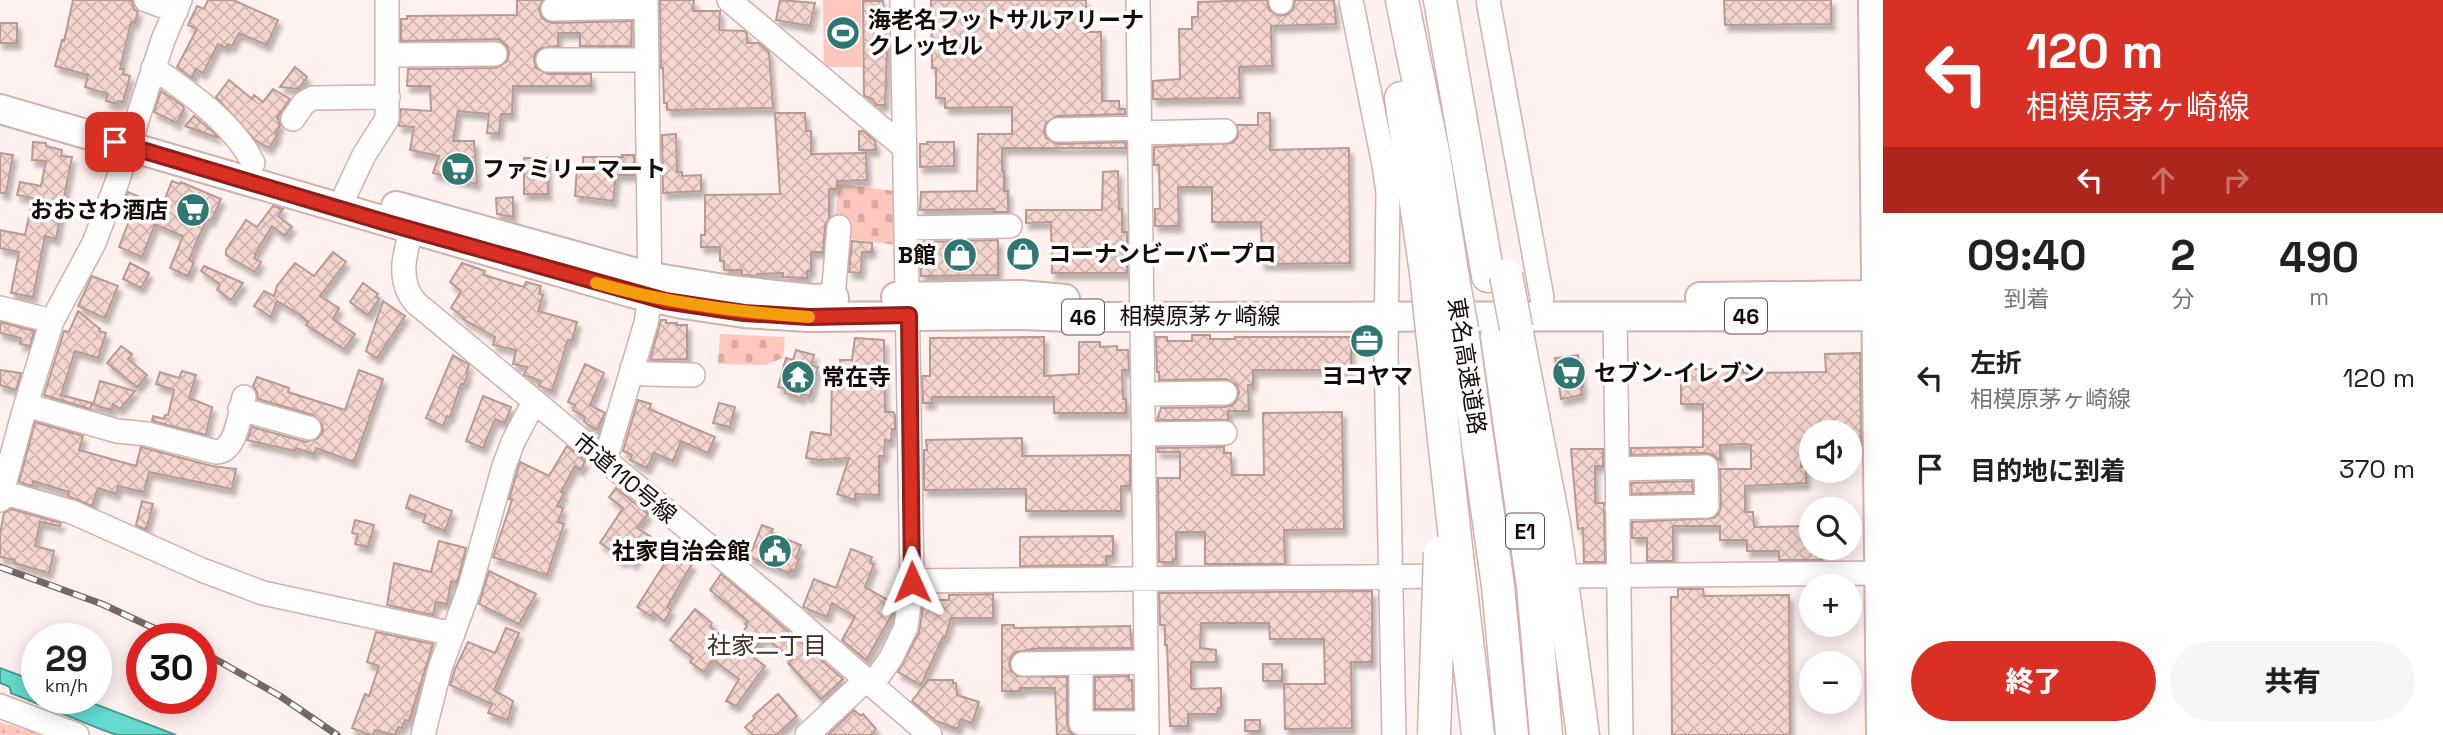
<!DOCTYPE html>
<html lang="ja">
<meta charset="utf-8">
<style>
body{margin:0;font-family:"Space Grotesk","Noto Sans JP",sans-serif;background:#f6f6f6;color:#202124;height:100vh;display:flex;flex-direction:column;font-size:26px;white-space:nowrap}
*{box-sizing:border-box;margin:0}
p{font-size:23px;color:#757577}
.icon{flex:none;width:38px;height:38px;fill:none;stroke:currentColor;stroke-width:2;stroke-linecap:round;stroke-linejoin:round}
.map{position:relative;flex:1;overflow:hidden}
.details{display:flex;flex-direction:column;background:#fff;width:560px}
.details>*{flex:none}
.guide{background:#d93025;color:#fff;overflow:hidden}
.tools{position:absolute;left:1799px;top:420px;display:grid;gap:14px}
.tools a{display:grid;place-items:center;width:63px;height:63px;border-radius:50%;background:#fff;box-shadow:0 4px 18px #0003;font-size:35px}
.speed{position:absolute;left:21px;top:623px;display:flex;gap:14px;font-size:35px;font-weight:700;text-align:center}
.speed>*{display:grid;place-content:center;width:91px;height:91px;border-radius:50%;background:#fff;box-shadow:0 4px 18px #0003;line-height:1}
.speed small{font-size:18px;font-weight:400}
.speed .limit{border:10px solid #d22;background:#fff;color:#111}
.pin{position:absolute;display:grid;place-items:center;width:60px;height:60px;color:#fff;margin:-30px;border-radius:14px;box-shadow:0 4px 10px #0006}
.me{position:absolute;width:77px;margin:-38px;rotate:359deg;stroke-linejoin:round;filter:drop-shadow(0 0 5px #0008)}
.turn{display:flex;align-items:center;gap:24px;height:147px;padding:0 28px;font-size:32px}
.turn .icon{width:91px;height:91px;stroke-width:2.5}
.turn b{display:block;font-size:49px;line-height:60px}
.lanes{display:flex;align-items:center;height:66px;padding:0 28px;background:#0003;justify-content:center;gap:35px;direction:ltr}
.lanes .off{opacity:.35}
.eta{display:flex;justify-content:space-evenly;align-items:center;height:119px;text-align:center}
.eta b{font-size:42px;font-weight:800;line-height:49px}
.button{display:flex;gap:14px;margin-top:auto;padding:14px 28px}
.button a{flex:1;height:80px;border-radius:42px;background:#d93025;color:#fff;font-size:28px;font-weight:800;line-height:80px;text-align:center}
.button a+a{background:#f6f6f6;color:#202124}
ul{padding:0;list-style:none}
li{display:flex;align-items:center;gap:21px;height:91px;padding:0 28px}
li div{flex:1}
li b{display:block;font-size:26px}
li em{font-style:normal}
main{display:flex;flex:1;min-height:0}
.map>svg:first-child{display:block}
.cemetery{fill:url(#cemetery-stones)}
.park{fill:url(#park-dots)}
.pitch{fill:#ffc8be}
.water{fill:#65dbcf;stroke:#4d9c93;stroke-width:2}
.building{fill:url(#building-cross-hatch);stroke:#b89a94;stroke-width:2;filter:url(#shadow)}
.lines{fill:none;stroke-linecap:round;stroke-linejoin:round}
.minor-casing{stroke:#d0b1ac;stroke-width:26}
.major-casing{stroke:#d0b1ac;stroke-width:32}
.highway-casing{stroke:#d0b1ac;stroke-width:35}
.minor{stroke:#fff;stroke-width:23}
.major{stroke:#fff;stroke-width:28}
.highway{stroke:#fff;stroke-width:32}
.rail-casing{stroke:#736866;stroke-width:7}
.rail{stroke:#fff;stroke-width:4.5;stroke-dasharray:13;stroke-linecap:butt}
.highway-bridge-casing{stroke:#d0b1ac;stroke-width:35;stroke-linecap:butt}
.highway-bridge{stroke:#fff;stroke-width:32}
.route-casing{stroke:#8d1f18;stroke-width:18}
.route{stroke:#d93025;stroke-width:12}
.slow{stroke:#f59e0b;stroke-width:12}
.labels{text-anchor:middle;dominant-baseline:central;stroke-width:7;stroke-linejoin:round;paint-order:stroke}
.shield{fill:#fff;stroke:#5a5452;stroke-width:2}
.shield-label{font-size:21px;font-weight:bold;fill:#140a08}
.poi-label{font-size:23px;font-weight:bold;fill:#140a08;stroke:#fff;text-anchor:start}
.street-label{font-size:23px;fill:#140a08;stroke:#fff}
.neighbourhood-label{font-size:24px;fill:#452d29;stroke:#fff}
</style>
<main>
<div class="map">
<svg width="1883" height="735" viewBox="0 0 1883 735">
<defs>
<pattern id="cemetery-stones" width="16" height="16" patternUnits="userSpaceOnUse" patternTransform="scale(1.75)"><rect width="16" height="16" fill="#ffc8be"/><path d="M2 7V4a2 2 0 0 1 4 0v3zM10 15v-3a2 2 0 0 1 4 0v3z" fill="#daaaa2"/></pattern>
<pattern id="park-dots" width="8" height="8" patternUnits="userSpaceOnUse" patternTransform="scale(1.75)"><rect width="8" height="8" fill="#ffc8be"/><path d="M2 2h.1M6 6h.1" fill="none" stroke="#daaaa2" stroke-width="1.8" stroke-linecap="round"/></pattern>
<pattern id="building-cross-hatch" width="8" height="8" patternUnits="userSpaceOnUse" patternTransform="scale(1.75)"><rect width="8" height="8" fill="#f5d5cf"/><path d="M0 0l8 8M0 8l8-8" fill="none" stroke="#d1b6b0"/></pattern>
<filter id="shadow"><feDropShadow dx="3.5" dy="6" stdDeviation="2" flood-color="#0004"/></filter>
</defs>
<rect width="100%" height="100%" fill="#fef1ef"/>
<path class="cemetery" d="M839,184L895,191L896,245L842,238L835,223Z
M720,334L785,337L783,358L765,365L718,364Z"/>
<path class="park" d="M0,722L45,735H0Z"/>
<path class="pitch" d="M823,0H861L862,67H824Z"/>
<path class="water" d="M0,668L37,682V698H79L176,735H117L103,730L11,693L10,687L0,683Z"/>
<path class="building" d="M73,0H127L132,1L134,10L138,11L135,23L131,22L120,69H124L123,74L130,76L123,102L118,101L117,104L106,101L108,94L85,87L88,75L55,66L62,40L64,41Z
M208,0H233L278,20L267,45L239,33L232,46L228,44L226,48L218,44L203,73L196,69L192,78L177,67L197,29L188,25L197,6L204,9Z
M517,0H543L539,9L541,16L546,21L553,23L632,21L631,46H580V33H558V46L542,48L536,52L534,59L536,68L548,74H591V86H513L512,114H501L499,134L487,133L489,114L458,111L453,141H474L477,184L433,173L439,156L410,150L414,127L399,126L401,109L431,111L430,86H407L408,69L496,68L507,61L509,53L507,46L499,39L401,41V19H407V16L517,15Z
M660,0H694L693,11H720L719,30L744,31L747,34V43H759L769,52L773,108L667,110V103H664L663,68H661Z
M780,0L815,3L810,26L776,20Z
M931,0H1086L1087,32H1101L1102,101H1119V109H1125V114L1057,116L1046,123L1044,131L1046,138L1058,144L1126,142V148H1002V171H1004V191H1008V212H994V209L920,210L921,192L977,191L978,134H1012V107L945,108V98H936V68H932Z
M1257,0H1267L1269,10L1280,16L1287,14L1293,10L1295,0H1334L1336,24L1271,26L1272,66L1239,67L1240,98L1153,99V81L1180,79L1179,29H1192V17H1198V2Z
M1724,0H1831V24L1725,25Z
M863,1H883L884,7L883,38H887V53L885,105H876L873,99L864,96Z
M0,23H17V43H0Z
M295,67L307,77L298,89L280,87Z
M229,80L252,99L254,95L263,102L273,89L290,99L277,117L280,125L275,133L278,134L269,148L255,140L216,97Z
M161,91L183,106L184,109L177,123L154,112Z
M775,113H805L806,131H811V154L866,153L867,180L837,181V189H829V218L825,226L823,252H811V271H807V278L783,277V273L757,274L756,276L742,275V270H724V261H720V247H701V235H705V195L780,194Z
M1258,113H1270V150L1349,148L1350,263L1262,264L1261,222H1212V187H1178L1179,226H1155V209H1160L1159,165H1154V147L1232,143L1238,137L1237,125H1258Z
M194,116L213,132L219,138L185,126Z
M859,131H863L875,141L876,150H859Z
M676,134L677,172H682V176L701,175V191L663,193L662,135Z
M33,142L46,143V146L62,150L61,156L72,157L56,239L45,236L33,297L11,293L19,252L0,248V230L25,235L33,198L17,195L20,182L41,186L46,161L32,160Z
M927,142H954V166L920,167V144H927Z
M0,153L13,155L6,193H0Z
M622,155H634V175H616L613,201L575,196L577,167L583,168V157H623Z
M524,158H547L548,194H524Z
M1118,171L1119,209H1122V232H1127V273H1052L1051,222L1026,223V210H1102L1103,172Z
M172,181L180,184L181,182L221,199L212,219L206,221L196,243L189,260L194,262L188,276L170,268L183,236L155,224L142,257L119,247L134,208L124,204L128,192L162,206Z
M513,197V217L497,214L496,198Z
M273,206L283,209L278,216L292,227L285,236L272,226L255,254L256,255L254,258L261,262L255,272L226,255V250L246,220L257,227Z
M998,240V275L921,276V242Z
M852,241L872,243V252H862L861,273L849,272Z
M333,252L346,262L320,296L339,308L333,319L355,334L344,349L306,325L308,322L300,315L277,301L271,317L254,306L264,291L274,296L277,286L295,263L314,276Z
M130,263L149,273L141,288L123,279Z
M462,263L485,271L484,275L497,279L524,287L526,282L541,286L539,294L543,295L538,311L577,322L572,341L568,340L552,391L539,386L541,381L524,375L527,367L513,364L516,350L493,345L495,337L463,319L464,317L451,308L461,291L450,282Z
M204,266L243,283L231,300L217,290L220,284L201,271Z
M92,276L118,286L105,318L78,306Z
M363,283L378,294L376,297L379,299L368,315L350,302Z
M383,301L405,316L377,358L366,351Z
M78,311L100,329L99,331L106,333L98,358L75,351L61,395L92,403L90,409L44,395L64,331L69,332Z
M661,320H666V323H677V325H687V359L650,360Z
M0,322L34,331L30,346L20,344L21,338L0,333Z
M1192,335H1210V339H1235V337H1351V370H1253V385H1248L1249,411H1228V420H1157L1161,408L1225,407L1233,405L1237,399L1239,392L1237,385L1226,379L1159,380V372H1157L1156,337H1167V341H1192Z
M1044,337V376L1079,374V342H1100V347L1117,346V350H1128L1129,370H1122L1123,399H1126V413H1054V397H932V403H923L922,376H930V338Z
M855,338L884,340L885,412H893L895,415V429H892L891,441L885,440L884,456H879V495L855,494V500L837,494L849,458L819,460L806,458L811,432L831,435L832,371L837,373V368H840V360H852Z
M121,346L132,354L128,359L147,375L137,387L107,363Z
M796,350L814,355L811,365L818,367L810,396L802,394L801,398L785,393L786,389L778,387L786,358L793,360Z
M1860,353L1861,443H1850V432H1811V444H1801V467H1806V483L1745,486V512H1753L1754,527L1806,526L1807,548H1822V560H1779V551H1747V540H1720V526H1673V561H1647V538H1632V522L1714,518L1719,513L1721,506L1720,469H1751V445L1746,444L1720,445V461L1713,455L1706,453L1631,455V448L1703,447V404H1681V369H1743V373L1826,372L1825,354Z
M453,355L469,365L466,373L468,374L464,384H461L450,417L447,416L443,426L426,418Z
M1578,355L1583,387H1581L1582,395L1561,399L1555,358Z
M585,364L604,373L590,405L605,413L597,430L587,424L584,421L585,417L573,410L575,405L568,402Z
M0,370L21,373L16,390L0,385Z
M359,370L383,379L354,462L316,448L314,454L296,448L295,451L247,440L252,427L306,442L318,438L323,431L322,424L313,415L258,399L257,392L253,386L257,377L289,388L288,392L345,410Z
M182,371L196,375L189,398L212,407L206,435L152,421L153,416L164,419L165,415H168L174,390L156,384L160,372L179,378Z
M100,381L135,391L120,409L113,404L112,410L93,405Z
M483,396L511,407L505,423L495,419L483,448L466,441Z
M638,400L651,404L649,409L715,437L708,453L681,441L673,461L654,453L647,468L630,460L632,455L623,451Z
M719,403L735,407L730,427L713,423Z
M1342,412L1344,529L1284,530L1285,564H1205V532H1176V559H1173V562H1159L1158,478H1180V452H1158L1157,448L1224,447V453H1231L1232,475H1264L1263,413Z
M35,422L83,436L79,450L136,466L141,447L212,466L236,469L232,489L149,472L144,492L118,486L116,494L98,488L92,506L68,496L69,492L33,481L32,486L19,482Z
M1022,438V456L1130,455V486H1121V511H1026V489L924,490V450H927L926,440Z
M567,446L585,462L580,470L575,466L561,492L564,493L557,506L563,508L558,522L564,524L547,575L493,557L512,500L509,499L520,462L549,476Z
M1571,449H1603V466H1595V503H1604L1605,562H1584L1583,528L1578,529Z
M1692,481L1693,492L1632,494L1631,483Z
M616,488L648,514L637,528L650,536L634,563L626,558L623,562L612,555L614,552L600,543L623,508L609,497Z
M410,495L452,511L445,531L423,522L426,515L406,508Z
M142,501L153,504L146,530L136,525Z
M11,509L61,523L60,526L40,522L35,546L54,551L49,573L14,563L15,560L0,557V534L4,513Z
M355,520L374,525L368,547L355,544L358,534L352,533Z
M762,525L773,529L771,533L801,545L796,558L799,559L794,572L791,570L789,573L749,557Z
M1113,536V556H1106V565L1020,566V537Z
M439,541L466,548L457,583L451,581L447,604L436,602L433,615L387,605L394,563L431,572Z
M851,549L872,557L870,563L874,564L865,587L895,604L894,611L866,660L842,640L855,617L832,603L827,617L803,607L814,579L836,588Z
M672,552L692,564L667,607L671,610L664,621L653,612L651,616L637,607Z
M489,571L536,594L519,624L479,604Z
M721,574L761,608L843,679L821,699L788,663L793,659L764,637L750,655L765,666L736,706L726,701L739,679L713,660L704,672L690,662L693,658L670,640L695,609L712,623L710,627L734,645L747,626L745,624L748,621L710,590Z
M1678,589H1703L1704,596L1789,595L1790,735H1672L1671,597H1678Z
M1372,591V662H1351L1352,728L1285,729L1284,684H1325L1324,639H1270L1269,623H1201L1200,648L1216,650V662H1191V689L1221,688V708H1218L1217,714H1188V726H1170L1167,645H1165V625H1160L1159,593Z
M993,594V618H951L945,638L943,637L921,685L898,672L919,633L924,600H949V595Z
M1002,625H1014V628L1130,626L1132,648H1040L1016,652L1011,657L1009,664L1011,671L1017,676L1067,677V723L1069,731L1074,735H1057L1055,688H1020V691H1002Z
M506,628L519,633L494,690L513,701L508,720L488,713L492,704L450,685L455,669L468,642L495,653Z
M376,632L433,644L409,721L405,720L402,728L398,727L395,735L375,730L373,735H370L352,728L365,694L369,696L379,666L367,662Z
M1263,664H1282V681H1263Z
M1129,676V680H1132L1133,709H1095V677Z
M928,680H953V683H956L957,695L979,702L972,723L961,719L958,728H954L936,721L912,701Z
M778,694L797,716L776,735H753L745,727L755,718L753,716Z
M854,710L861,716L863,714L876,729L871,735H828Z
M1245,720H1260V731H1245Z"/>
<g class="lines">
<g class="minor-casing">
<path id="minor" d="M146,0L176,11
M729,0L905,148
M1138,0L1147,735
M1281,0V2
M1351,0L1384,165L1388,192L1386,353L1394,735
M1488,0L1542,298
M553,9L646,7
M387,55L495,54
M548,60H647
M153,68C188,91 235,125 253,163
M293,119L304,103L313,98L388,97
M1058,130L1140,128
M1140,133L1225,131
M346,193L364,155L387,119V0
M417,213C408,242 393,278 416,303L770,597L930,735
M907,228L1010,226
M833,298L839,227
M0,308L52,321
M1615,316L1621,735
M632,368L644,374L693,375
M1144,394L1225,393
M26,405L117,431L147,434L216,452C237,451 239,415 244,397
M240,409L309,428
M1144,434L1225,433
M605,461L646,323L650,297L646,0
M1617,469L1706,467L1707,506L1617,508
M2,492L72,512L202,570L263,593L453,634
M0,500L24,411L52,321L94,243L117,182L163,40L180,0
M1570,576L1883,573
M912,581L1455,576
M1081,663V723H1147
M1023,664L1146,662
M872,685L891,658L906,627L912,581L902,0
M0,706L77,735
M423,735L440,668L470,587L504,466L513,442L534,402
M807,735L866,680"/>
</g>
<g class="major-casing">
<path id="major" d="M1873,0L1881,735
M0,109L632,293L683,304L744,313L809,317L1024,315L1071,317L1883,316
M396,206L651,277L730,290L813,299L834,298
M896,297L1020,295L1065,299
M1700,297L1883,295"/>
</g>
<g class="highway-casing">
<path id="highway" d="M1402,0L1434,157L1453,278
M1440,0L1488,276
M1401,98L1426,273
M1516,328L1554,524L1583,735
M1432,330L1457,556
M1462,330L1498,586L1512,735
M1497,336L1533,586L1546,735"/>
</g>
<use href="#minor" class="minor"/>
<use href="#major" class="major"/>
<use href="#highway" class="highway"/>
<g class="rail-casing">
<path id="rail" d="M0,567L102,604L177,639
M201,651L280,696L337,735"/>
</g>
<use href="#rail" class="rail"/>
<g class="highway-bridge-casing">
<path id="highway-bridge" d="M1426,273L1432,330
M1506,275L1516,328
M1453,278L1462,330
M1457,556L1478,735
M1434,735L1440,553"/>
</g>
<use href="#highway-bridge" class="highway-bridge"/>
</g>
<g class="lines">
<g class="route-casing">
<path id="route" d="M115,142L387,223L665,301L744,313L809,317L909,315L912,582"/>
</g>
<use href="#route" class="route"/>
<path class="slow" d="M596,283C666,303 736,312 809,317"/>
</g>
<defs>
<g id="stadium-disc" transform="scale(1.75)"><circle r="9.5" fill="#2f7770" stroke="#fff"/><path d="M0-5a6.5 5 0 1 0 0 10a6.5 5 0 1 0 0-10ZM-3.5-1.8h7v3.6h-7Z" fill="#fff"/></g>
<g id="supermarket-disc" transform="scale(1.75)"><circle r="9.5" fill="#2f7770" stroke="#fff"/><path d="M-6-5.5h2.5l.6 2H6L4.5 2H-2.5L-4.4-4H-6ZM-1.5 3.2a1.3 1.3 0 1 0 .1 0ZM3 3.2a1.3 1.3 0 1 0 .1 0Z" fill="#fff"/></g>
<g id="shop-disc" transform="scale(1.75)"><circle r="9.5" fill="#2f7770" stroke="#fff"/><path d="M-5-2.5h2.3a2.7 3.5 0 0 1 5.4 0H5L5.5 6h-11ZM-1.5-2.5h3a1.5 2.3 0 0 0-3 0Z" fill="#fff"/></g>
<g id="office-disc" transform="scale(1.75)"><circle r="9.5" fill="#2f7770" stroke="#fff"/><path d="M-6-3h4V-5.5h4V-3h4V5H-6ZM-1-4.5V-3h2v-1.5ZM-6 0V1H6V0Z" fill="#fff"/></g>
<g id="temple-disc" transform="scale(1.75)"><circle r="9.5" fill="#2f7770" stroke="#fff"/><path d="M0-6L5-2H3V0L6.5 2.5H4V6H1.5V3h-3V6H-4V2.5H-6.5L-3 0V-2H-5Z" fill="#fff"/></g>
<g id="civic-disc" transform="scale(1.75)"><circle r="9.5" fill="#2f7770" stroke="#fff"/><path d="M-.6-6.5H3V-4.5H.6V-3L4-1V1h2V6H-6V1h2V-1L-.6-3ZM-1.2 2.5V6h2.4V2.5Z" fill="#fff"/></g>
</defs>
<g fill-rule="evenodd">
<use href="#stadium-disc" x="843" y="33"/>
<use href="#supermarket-disc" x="458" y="169"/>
<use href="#supermarket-disc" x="193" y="210"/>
<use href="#shop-disc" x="1023" y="254"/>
<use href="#shop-disc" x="960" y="255"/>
<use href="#office-disc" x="1367" y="341"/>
<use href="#supermarket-disc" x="1569" y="373"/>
<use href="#temple-disc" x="798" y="377"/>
<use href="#civic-disc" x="775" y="551"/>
</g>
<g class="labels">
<g class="shield">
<rect x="1725" y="298.5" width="42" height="35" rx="5"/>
<rect x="1062" y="299.5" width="42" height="35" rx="5"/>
<rect x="1506" y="513.5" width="38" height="35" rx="5"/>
</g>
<g class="shield-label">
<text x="1746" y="316">46</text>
<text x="1083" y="317">46</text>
<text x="1525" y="531">E1</text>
</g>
<g class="poi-label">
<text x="868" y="20">海老名フットサルアリーナ<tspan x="868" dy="26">クレッセル</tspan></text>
<text x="482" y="169">ファミリーマート</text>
<text x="168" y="210" text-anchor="end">おおさわ酒店</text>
<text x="1048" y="254">コーナンビーバープロ</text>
<text x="936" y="255" text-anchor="end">B館</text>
<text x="1594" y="373">セブン-イレブン</text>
<text x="1367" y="376" text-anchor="middle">ヨコヤマ</text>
<text x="822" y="377">常在寺</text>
<text x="750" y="551" text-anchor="end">社家自治会館</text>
</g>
<g class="street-label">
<text x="1200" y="316">相模原茅ヶ崎線</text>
<text transform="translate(1467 366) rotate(81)">東名高速道路</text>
<text transform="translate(625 478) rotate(40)">市道110号線</text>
</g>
<g class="neighbourhood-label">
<text x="767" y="645">社家二丁目</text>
</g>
</g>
</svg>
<div class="tools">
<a><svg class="icon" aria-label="sound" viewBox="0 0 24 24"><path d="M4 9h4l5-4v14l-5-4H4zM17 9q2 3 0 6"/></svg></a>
<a><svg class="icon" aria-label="search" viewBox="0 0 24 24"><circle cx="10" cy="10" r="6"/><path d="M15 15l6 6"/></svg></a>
<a>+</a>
<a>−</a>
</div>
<div class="speed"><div>29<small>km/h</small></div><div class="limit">30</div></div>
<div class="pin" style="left:115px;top:142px;background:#d93025"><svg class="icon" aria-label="arrive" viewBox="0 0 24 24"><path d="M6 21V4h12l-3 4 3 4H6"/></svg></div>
<svg class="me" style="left:912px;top:582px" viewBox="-20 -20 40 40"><path d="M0-17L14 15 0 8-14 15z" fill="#d93025" stroke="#fff" stroke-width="4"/></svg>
</div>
<section class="details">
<div class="guide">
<div class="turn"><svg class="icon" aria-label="left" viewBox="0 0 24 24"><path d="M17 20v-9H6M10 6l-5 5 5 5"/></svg><div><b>120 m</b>相模原茅ヶ崎線</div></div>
<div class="lanes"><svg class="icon" aria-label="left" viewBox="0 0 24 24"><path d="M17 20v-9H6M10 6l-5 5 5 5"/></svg><svg class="icon off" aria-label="ahead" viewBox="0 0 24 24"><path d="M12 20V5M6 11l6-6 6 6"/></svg><svg class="icon off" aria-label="right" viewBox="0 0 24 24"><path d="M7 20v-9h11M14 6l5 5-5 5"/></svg></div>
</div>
<div class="eta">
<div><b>09:40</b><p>到着</p></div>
<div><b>2</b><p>分</p></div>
<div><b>490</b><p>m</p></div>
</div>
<ul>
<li><svg class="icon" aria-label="left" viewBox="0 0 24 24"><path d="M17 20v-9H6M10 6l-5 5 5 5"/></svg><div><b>左折</b><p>相模原茅ヶ崎線</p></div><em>120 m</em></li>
<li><svg class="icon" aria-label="arrive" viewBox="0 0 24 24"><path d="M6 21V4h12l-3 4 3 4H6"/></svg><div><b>目的地に到着</b></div><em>370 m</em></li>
</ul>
<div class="button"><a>終了</a><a>共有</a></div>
</section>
</main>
